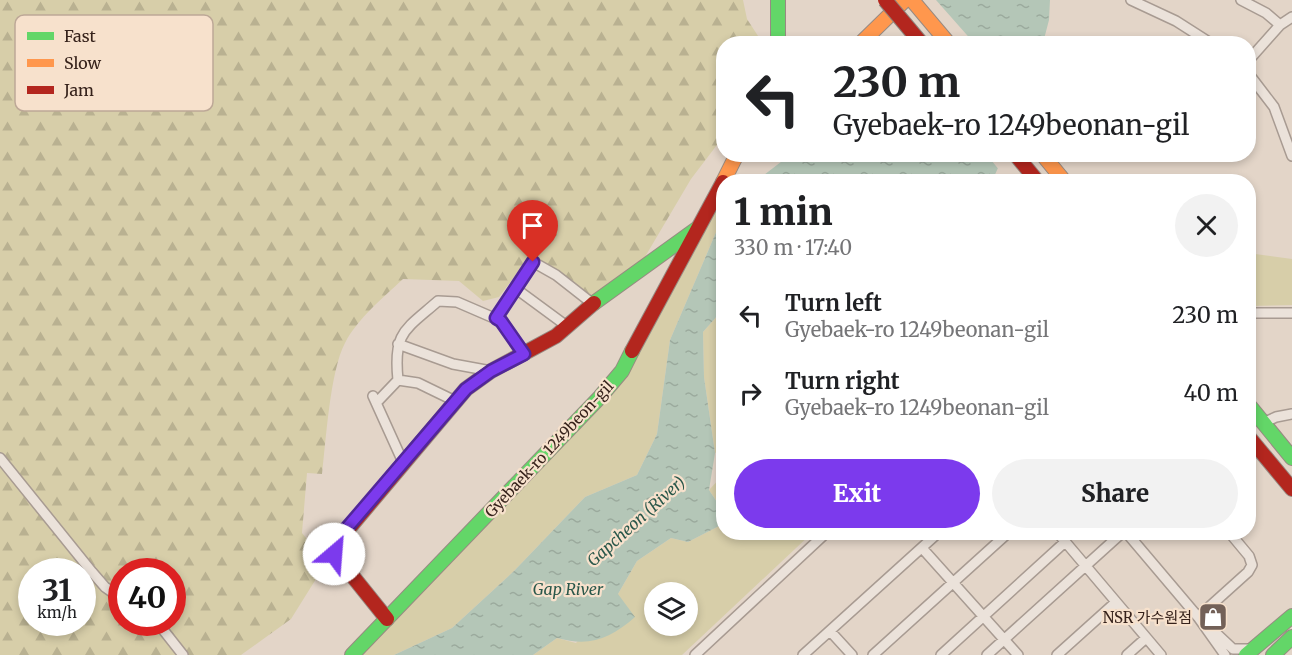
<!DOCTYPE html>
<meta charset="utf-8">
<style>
body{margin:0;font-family:Merriweather,"Noto Sans KR",serif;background:#f2f2f2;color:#202124;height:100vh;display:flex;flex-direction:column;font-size:22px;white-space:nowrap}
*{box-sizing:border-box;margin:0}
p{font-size:20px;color:#757577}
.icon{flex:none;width:33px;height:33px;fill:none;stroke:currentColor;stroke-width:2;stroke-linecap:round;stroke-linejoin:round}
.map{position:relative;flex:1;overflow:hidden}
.panel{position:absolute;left:716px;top:174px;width:540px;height:366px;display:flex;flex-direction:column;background:#fff;border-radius:24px;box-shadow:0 3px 9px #0003}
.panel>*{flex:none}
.banner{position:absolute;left:716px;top:36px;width:540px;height:126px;border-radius:24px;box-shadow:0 3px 9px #0003;background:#fff;color:#202124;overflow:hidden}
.buttons{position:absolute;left:644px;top:582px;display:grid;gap:12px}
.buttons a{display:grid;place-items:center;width:54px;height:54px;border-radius:50%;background:#fff;box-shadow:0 3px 9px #0003;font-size:30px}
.speed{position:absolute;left:18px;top:558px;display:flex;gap:12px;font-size:30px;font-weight:700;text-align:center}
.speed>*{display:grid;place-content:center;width:78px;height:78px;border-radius:50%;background:#fff;box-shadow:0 3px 9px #0003;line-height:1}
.speed small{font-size:15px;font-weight:400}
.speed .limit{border:9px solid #d22;background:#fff;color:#111}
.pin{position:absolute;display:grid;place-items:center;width:51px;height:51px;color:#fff;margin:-62px -26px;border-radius:50% 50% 50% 0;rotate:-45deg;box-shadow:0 0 6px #0007}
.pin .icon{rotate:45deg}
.me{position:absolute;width:66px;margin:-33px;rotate:27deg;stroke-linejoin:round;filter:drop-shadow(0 0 4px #0008)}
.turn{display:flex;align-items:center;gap:21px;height:126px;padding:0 18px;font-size:27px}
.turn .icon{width:78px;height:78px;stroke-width:2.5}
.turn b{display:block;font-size:42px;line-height:51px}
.round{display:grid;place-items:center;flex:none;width:63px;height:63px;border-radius:32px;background:#f2f2f2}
.summary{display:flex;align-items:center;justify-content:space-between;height:102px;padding:0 18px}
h1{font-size:36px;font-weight:800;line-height:45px}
.cta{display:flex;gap:12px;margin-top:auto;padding:12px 18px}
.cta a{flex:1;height:69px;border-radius:36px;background:#7c3aed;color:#fff;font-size:24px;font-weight:800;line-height:69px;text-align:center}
.cta a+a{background:#f2f2f2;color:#202124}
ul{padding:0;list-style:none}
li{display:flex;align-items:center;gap:18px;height:78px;padding:0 18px}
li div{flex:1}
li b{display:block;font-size:22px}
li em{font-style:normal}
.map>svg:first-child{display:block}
.grass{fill:#d7cea9;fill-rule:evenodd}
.forest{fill:url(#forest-firs);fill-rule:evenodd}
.water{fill:url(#water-ripples)}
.pier{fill:#e3d5c8}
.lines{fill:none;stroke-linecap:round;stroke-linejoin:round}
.street-casing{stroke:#a89b92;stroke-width:12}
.fast-casing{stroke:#978a82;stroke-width:16}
.slow-casing{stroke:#978a82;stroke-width:16}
.jam-casing{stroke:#978a82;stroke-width:16}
.street{stroke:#ebe2da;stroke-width:9}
.fast{stroke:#63d668;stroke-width:14}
.slow{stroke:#ff974d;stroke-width:14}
.jam{stroke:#b3261e;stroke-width:14}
.jam-bridge-casing{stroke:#8d8179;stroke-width:16;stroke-linecap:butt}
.jam-bridge{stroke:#b3261e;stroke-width:14}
.route-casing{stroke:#51269a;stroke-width:15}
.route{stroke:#7c3aed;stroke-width:10}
.labels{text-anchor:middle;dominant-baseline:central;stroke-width:4.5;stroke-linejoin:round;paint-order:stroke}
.street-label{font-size:15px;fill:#36221b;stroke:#f7e1cc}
.poi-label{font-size:15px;fill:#36221b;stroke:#f7e1cc;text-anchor:end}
.water-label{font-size:16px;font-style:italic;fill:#29574a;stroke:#f7e1cc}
.key{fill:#f7e1cc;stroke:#bda897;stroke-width:1.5}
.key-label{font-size:16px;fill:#36221b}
</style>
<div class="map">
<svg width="1292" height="655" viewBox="0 0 1292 655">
<defs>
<pattern id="forest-firs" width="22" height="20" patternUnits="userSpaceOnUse" patternTransform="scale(1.5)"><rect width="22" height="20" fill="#d7cea9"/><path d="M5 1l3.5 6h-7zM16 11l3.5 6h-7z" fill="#b9b191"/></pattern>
<pattern id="water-ripples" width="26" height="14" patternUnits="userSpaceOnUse" patternTransform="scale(1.5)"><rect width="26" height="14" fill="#b4c6b7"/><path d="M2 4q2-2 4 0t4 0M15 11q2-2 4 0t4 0" fill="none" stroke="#9baa9d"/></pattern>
</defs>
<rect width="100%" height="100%" fill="#e3d5c8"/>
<path class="grass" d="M723,195V216L670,340L657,434L637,475L585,497L514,571L452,628L394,655H355L626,377Z
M1248,253L1292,259V305L1248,306Z
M718,315H723V449L715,453L704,377L703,332Z
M723,475V511L709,490Z
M723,524V532L812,533L682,655H533L557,638L576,643L618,594L637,561L671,538L688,542ZM654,592H687V626H654Z"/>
<path class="forest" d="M0,0H743L747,19L760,39V43L723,44V137L691,179L642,262L590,297L531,255L499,297L483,301L459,281L403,279C383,298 358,318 345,343C330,371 326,441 322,474L307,473L302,533L326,563L291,619L241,655H0ZM32,572H82V622H32ZM122,572H172V622H122Z"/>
<path class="water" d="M914,0H1050L1049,20L1043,43L885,44Z
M790,155H1004L992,181L755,182Z
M723,216V315H718L703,332L704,377L715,453L709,490L723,511V524L688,542L671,538L637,561L618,594L635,617C610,639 590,647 557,638L533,655H394L452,628L514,571L585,497L637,475L657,434L670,340Z"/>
<path class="pier" d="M910,0H936L974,43L894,44L887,35Z
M1007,154L1000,171L987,155V154Z"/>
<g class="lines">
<g class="street-casing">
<path id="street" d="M1131,0L1176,21L1212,44
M1241,0L1266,13L1280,25
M1248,61L1280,25L1292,17
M1248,73L1274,107L1292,156
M515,288L568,327
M1248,313H1292
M496,318L533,262L556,275L593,304
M398,344L453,364L491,371
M398,380L418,383L455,401
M373,396L402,460
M377,402L398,380C393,332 405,330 438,301L457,302L501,321L524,354
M1263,423L1276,417L1292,414
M0,458L92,572L105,587L122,599
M1057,532L1161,655
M1126,532L1198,617L1225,655
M922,548L1018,655
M1198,617L1248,572L1252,565L1249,556L1229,532
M1200,618L1233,649H1251
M157,622L183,655
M830,631L852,655
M695,655L827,532
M803,655L939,532
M873,655L1009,532
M941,655L1065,542
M987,655L1123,532
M1057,655L1116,602
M1127,655L1146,638"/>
</g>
<g class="fast-casing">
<path id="fast" d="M778,0V44
M594,303L698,228
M1248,404L1292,458
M352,655L600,397L622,371L632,351
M1246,655L1292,616
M1273,655L1292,637"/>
</g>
<g class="slow-casing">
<path id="slow" d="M912,0L949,44
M860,44L905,0
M1042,154L1065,182
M723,182L737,154"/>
</g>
<g class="jam-casing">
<path id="jam" d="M1015,154L1038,182
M632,351L723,182
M1248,436L1292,489
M387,619L334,553V546L466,389L491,371L556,336L594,303"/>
</g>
<use href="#street" class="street"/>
<use href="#fast" class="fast"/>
<use href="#slow" class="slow"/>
<use href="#jam" class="jam"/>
<g class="jam-bridge-casing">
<path id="jam-bridge" d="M885,0L922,44"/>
</g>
<use href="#jam-bridge" class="jam-bridge"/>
</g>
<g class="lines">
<g class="route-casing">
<path id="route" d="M334,554V546L346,529L466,389L491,371L524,354L501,321L496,318L533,262"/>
</g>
<use href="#route" class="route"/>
</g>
<defs>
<g id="shop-square" transform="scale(1.5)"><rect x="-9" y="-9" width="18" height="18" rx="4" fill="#736158" stroke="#f7e1cc"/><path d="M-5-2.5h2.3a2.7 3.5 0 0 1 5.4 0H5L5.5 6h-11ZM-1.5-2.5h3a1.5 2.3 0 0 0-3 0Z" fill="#fff"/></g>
</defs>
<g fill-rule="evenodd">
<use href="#shop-square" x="1213" y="617"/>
</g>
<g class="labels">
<g class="street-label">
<text transform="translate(549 449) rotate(-47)">Gyebaek-ro 1249beon-gil</text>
</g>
<g class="poi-label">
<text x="1192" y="617">NSR 가수원점</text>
</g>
<g class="water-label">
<text transform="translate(636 521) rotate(-42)">Gapcheon (River)</text>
<text x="568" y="589">Gap River</text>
</g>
</g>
<rect x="15" y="15" width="198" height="96" rx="9" class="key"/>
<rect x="27" y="32" width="27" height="8" fill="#63d668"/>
<rect x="27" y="59" width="27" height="8" fill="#ff974d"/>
<rect x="27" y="86" width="27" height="8" fill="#b3261e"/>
<g class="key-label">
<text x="64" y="42">Fast</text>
<text x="64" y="69">Slow</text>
<text x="64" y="96">Jam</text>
</g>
</svg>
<div class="buttons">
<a><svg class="icon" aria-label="layers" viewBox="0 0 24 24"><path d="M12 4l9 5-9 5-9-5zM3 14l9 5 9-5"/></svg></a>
</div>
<div class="speed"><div>31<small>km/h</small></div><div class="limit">40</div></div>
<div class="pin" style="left:533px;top:262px;background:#d93025"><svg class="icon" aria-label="arrive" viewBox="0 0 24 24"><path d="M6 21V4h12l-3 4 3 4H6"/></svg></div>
<svg class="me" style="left:334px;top:554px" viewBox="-20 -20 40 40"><circle r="19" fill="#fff"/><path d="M0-13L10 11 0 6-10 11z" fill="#7c3aed"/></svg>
<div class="banner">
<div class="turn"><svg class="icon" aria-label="left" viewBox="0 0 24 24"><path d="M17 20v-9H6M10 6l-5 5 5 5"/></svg><div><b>230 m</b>Gyebaek-ro 1249beonan-gil</div></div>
</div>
<section class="panel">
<div class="summary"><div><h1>1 min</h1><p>330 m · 17:40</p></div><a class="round"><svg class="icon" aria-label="close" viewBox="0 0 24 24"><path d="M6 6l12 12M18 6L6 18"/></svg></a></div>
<ul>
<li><svg class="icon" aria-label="left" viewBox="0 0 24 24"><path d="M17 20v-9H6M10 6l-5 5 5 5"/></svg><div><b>Turn left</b><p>Gyebaek-ro 1249beonan-gil</p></div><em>230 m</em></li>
<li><svg class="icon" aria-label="right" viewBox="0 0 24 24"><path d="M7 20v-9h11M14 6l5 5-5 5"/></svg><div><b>Turn right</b><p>Gyebaek-ro 1249beonan-gil</p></div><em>40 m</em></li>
</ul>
<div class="cta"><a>Exit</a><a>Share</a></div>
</section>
</div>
